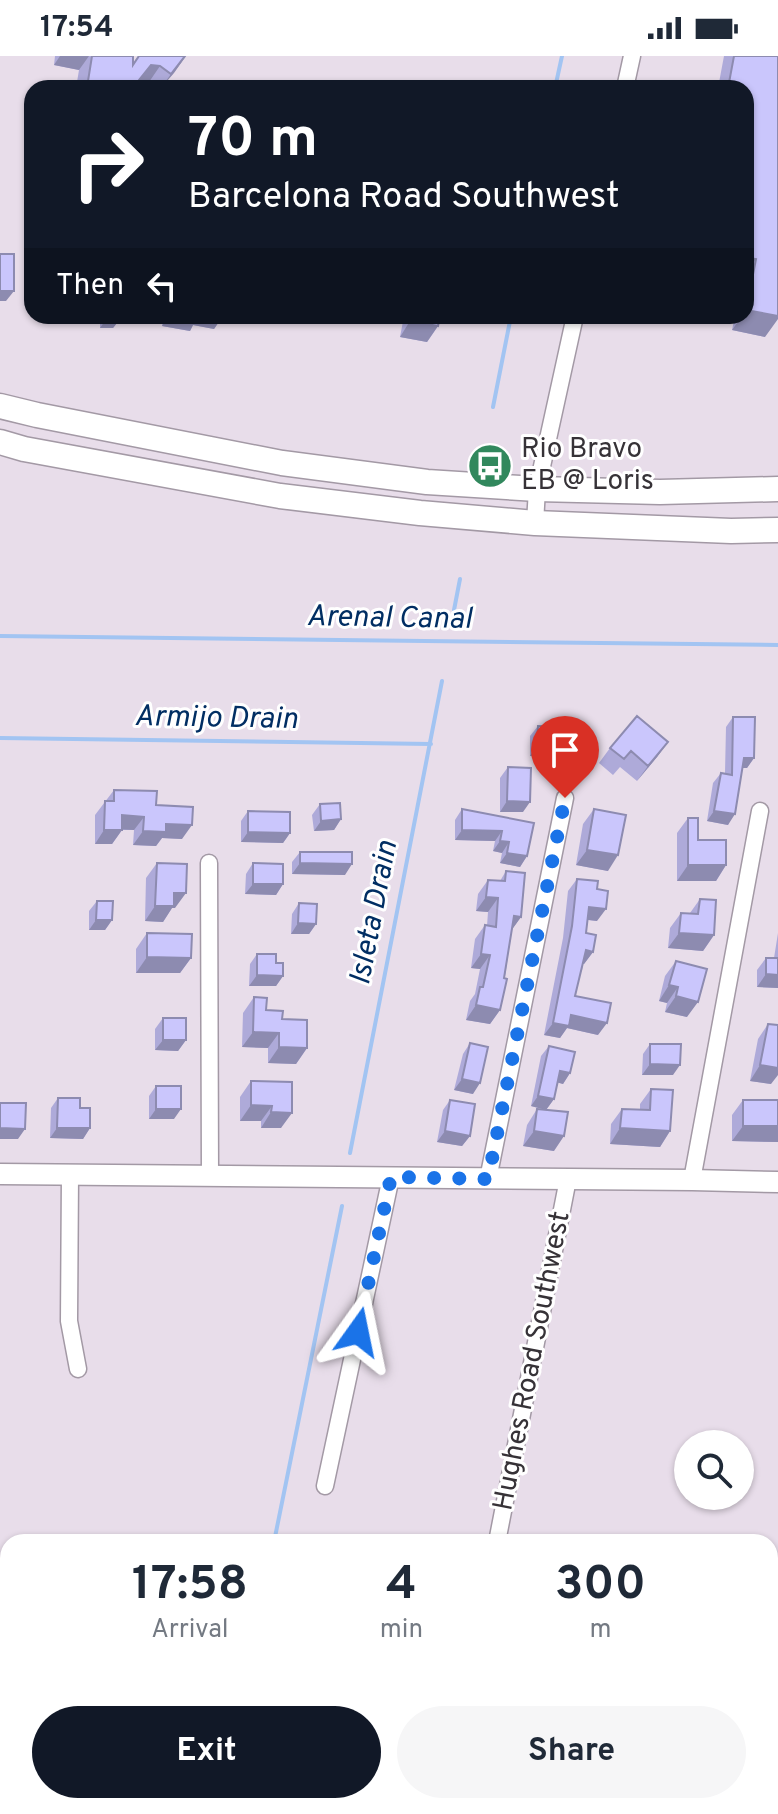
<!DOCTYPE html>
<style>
body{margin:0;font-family:Overpass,sans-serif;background:#f6f6f7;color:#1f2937;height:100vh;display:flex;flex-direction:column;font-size:30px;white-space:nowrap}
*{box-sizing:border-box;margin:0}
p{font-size:26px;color:#747a83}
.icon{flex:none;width:44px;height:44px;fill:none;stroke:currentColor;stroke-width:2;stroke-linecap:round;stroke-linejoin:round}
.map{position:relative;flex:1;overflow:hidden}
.panel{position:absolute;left:0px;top:1478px;width:778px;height:280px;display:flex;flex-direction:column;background:#fff;border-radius:24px 24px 0 0;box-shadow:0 2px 6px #0004}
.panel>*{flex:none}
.hud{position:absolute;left:24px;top:24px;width:730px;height:244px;border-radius:24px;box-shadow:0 2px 6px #0004;background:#111827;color:#fff;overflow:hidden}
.fabs{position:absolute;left:674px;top:1374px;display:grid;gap:16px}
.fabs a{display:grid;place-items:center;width:80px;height:80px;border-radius:50%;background:#fff;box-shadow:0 2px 6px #0004;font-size:40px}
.pin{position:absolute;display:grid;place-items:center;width:68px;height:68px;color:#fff;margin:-82px -34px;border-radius:50% 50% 50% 0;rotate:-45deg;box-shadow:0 0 8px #0007}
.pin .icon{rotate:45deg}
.me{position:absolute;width:88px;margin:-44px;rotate:12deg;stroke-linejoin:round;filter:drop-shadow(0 0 6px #0008)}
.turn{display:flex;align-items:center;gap:28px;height:168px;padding:0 32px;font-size:36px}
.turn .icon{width:104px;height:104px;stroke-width:2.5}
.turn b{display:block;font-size:56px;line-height:68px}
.then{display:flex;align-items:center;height:76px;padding:0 32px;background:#0003;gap:16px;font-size:30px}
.eta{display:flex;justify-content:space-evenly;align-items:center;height:136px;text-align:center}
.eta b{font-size:48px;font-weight:700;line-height:56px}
.action{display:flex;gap:16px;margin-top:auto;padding:16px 32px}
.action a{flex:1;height:92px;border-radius:48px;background:#111827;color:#fff;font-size:32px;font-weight:700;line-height:92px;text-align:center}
.action a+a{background:#f6f6f7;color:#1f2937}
.status{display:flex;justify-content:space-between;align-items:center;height:56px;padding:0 40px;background:#fff;direction:ltr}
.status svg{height:22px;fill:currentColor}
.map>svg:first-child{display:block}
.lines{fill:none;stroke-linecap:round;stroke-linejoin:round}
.stream{stroke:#a2c4f2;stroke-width:4}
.minor-casing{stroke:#a399a5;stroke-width:19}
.tertiary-casing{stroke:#a399a5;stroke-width:23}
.primary-casing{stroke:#a399a5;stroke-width:27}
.minor{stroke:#fff;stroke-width:16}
.tertiary{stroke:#fff;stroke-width:20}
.primary{stroke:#fff;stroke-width:24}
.wall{fill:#aeaad9}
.shaded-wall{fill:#8d8bb0}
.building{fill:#cac6fc;stroke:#8d8bb0;stroke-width:2}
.route{stroke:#1a73e8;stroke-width:14;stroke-dasharray:0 25.2}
.labels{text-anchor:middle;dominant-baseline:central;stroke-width:6;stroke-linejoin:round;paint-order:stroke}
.poi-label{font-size:28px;fill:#363237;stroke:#fff;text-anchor:start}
.street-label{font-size:28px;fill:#363237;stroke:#fff}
.water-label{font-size:30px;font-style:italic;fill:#012e63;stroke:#fff}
</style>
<div class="status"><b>17:54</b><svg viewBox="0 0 49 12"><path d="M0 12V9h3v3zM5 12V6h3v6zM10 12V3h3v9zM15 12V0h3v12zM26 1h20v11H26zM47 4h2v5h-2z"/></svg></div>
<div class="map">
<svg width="778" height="1758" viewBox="0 0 778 1758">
<rect width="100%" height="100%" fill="#e8ddea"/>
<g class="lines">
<path class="stream" d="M555,32L562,0
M493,351L511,260
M454,554L460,523
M0,580L778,589
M0,682L431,688
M350,1097L442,625
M274,1486L342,1150
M230,1758L231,1750"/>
<g class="minor-casing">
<path id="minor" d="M625,32L632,0
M535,467L537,433L575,260
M209,807L210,1119
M70,1118L69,1265L78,1313
M488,1123L565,742
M692,1124L760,755
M325,1430L391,1121
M497,1486L568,1123
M0,1702L5,1700"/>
</g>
<g class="tertiary-casing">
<path id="tertiary" d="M0,1118L692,1124L778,1126"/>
</g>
<g class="primary-casing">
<path id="primary" d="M0,350L37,359L282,407L427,426L537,433L660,436L778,433
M0,386L24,393L280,440L420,457L535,467L731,475L778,474"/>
</g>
<use href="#minor" class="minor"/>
<use href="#tertiary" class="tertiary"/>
<use href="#primary" class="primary"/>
</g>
<path class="wall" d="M55,0H133V7L138,0H186L161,32H151L147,29L138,28L137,29L151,32H76L79,14L54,9Z
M724,0H778L765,281L732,274L735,260H746V32H718Z
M100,260H121V262L113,272H100Z
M163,260H223L214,273L193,269L190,275L162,270Z
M404,260H440L438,270L427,286L400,281Z
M733,661L754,702L747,712H743L728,769L707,765L713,727L721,717H725L726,671Z
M538,670L570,691L563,702L530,700V680Z
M668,686L657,701L637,725L620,711L613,719L599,707L610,692Z
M508,711L523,756H500V722Z
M114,734L156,749L182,783L162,782L156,790L133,789L134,774H122L112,788H95V759Z
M320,748L341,763L334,774L314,775L312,759Z
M462,753L534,767L527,800L520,811L500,807L502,797L493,795L495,785L455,784V764Z
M594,753L608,815L576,809L583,768Z
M248,755L290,777L283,787L241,786V765Z
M688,762L698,784L726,809L716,825H677V777Z
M300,796L345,819L292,818V806Z
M157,807L175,852H172L163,866L145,865L146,822Z
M253,807L283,828L276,839L245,838L246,818Z
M506,815L521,861L512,873L500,954L490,968L466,964L470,945L475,938L480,913L471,912L475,883L485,869L487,870L488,856L476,855L478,838L488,824L500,825Z
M577,823L597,833V865L588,864L586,877L593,896L584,908H583L582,914L580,917L575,940L598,979L567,972L560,982L544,979L563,882L568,835Z
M700,843L714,879L703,895L668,892L670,872L681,857H690Z
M97,845L112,864L105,874H89V855Z
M299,847L316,868L309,878H291L292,858Z
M147,877L191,902L180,917H136V893Z
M778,877V932L757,931V914L766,902H774Z
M257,898L276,907L283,920L276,930H249L250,908Z
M676,905L687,961L665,956L667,947L659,945L665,920Z
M254,941L266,954L282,963L307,992L296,1008L268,1007V992L242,991L243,957Z
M163,962L186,984L178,995L155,994V973Z
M768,968L771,1028L750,1025L758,983Z
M470,987L473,1038L454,1034L463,998Z
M650,988L673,1019H642L643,998Z
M549,990L570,1017L563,1028L557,1026L554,1043L546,1054L531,1050L541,1000Z
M251,1025L292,1026L281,1072H261V1065H240V1041Z
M156,1030L174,1063H149V1040Z
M651,1033L670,1075L660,1091L610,1088L611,1068L622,1053L640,1054V1048Z
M58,1042L80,1052L90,1072L83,1083L50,1082L51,1052Z
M450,1044L470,1080L462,1090L437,1086L443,1054Z
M743,1044H778V1086L732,1085V1059Z
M537,1053L554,1095L523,1090L527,1069Z
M418,1750H531L527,1756L528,1758H413Z"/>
<path class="shaded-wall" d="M60,0H89L79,14L54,9Z
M186,0L174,17L161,32L171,18Z
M151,9L160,10L147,29L138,28L134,32L135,29Z
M749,202L756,203L746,218V207Z
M0,235H14L6,245H0Z
M746,254L778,260V263L765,281L732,274L742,260H746Z
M169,260H223L214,273L193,269L190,275L162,270Z
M107,262H121L113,272H100Z
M410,265L438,270L427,286L400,281Z
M668,686L657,701L637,725L648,710Z
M537,689L570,691L563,702L530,700Z
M744,702H754L747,712H737Z
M507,745L530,746L523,756H500Z
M714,755L735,758L728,769L707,765Z
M122,759L144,761L134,774L112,773Z
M341,763L334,774L314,775L321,765Z
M166,768L192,769L182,783L162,782L156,790L133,789L143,775Z
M104,774H122L112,788H95Z
M462,774L502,775L495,785L455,784Z
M248,776L290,777L283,787L241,786Z
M500,785L509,786L502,797L493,795Z
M587,794L618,799L608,815L576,809Z
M507,797L527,800L520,811L500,807Z
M300,807L352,808L345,819L292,818Z
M688,809H726L716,825H677Z
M253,828H283L276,839L245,838Z
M174,837H186L175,852H172L163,866L145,865L155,850Z
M486,841L498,842L488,856L476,855Z
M589,851L606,853L597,865L581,863Z
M514,860L521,861L511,875Z
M96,864H112L105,874H89Z
M298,867L316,868L309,878H291Z
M679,877L714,879L703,895L668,892Z
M586,894L593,896L584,908L577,906Z
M481,898L490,899L480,913L471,912Z
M147,901L191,902L180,917H136Z
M766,918L778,919V932L757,931Z
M257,919L283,920L276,930H249Z
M669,929L678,931L667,947L659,945Z
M676,940L698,946L687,961L665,956Z
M476,949L500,954L490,968L466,964Z
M571,959L607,967L598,979L567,972L560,982L544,979L553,967Z
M253,976L279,977L268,992L242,991Z
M163,984H186L178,995L155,994Z
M279,991L307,992L296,1008L268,1007Z
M650,1008L680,1009L673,1019H642Z
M760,1009L778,1012V1019L771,1028L750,1025Z
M560,1015L570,1017L563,1028L552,1025Z
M462,1023L480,1027L473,1038L454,1034Z
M538,1040L554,1043L546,1054L531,1050Z
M251,1049L272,1050L261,1065H240Z
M156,1053H181L174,1063H149Z
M271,1056L292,1057L281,1072H261Z
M743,1070H778V1086L732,1085Z
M0,1072L25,1073L18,1083H0Z
M57,1072H90L83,1083L50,1082Z
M620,1072L670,1075L660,1091L610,1088Z
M445,1075L470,1080L462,1090L437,1086Z
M534,1075L564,1080L554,1095L523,1090Z
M698,1750H703L695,1758H690Z"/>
<path class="building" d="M92,0H133V9L139,0H185L171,18L160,10L151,9L135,29L151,32H134L135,29L132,32H105L95,30L88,25Z
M734,0H778V260L746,254L756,203L749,202L751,193L746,192V32H728Z
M0,198H14V235H0Z
M107,260H121V262H107Z
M411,260H440L438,270L410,265Z
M637,660L668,686L648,710L631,695L624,703L610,692Z
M733,661H755L754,702H744L735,758L714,755L721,717L732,719Z
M538,670L571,672L570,691L537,689Z
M508,711L531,712L530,746L507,745Z
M114,734L157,735L156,749L193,751L192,769L166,768V776L143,775L144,761L122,759V774H104L105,745H114Z
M340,747L341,763L321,765L320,748Z
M462,753L534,767L527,800L507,797L509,786L500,785L502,775L462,774Z
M594,753L626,759L618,799L587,794Z
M248,755L290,756V777L248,776Z
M688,762H698V784H726V809H688Z
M300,796H352V808L300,807Z
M157,807L187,808L186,837H174V850H155Z
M253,807L283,808V828H253Z
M506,815L525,817L521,861L514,860L504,922L507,923L500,954L476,949L480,931H483L490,899L481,898L485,869L496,871L498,842L486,841L488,824L505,825Z
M577,823L598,825L597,833L608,835L606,853L589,851L586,877L596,879L593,896L586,894L575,940L611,947L607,967L571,959L569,970L553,967L572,870Z
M700,843L716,844L714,879L679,877L681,857L698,858Z
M97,845H113L112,864H96Z
M299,847L317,848L316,868L298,867Z
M147,877L192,878L191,902L147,901Z
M257,898H276V907H283V920L257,919Z
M766,902H778V919L766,918Z
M676,905L707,913L698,946L676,940L678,931L669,929Z
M254,941L267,942L266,954L283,955L282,963L307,964V992L279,991V977L253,976Z
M163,962H186V984H163Z
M768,968L778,969V1012L760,1009Z
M470,987L488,991L480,1027L462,1023Z
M650,988H681L680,1009L650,1008Z
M549,990L575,996L570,1017L560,1015L554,1043L538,1040Z
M251,1025L292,1026V1057L271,1056L272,1050L251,1049Z
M156,1030H181V1053H156Z
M651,1033L673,1034L670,1075L620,1072L622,1053L650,1054Z
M58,1042H80V1052H90V1072H57Z
M450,1044L475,1048L470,1080L445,1075Z
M743,1044H778V1070H743Z
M0,1047H26L25,1073L0,1072Z
M537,1053L568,1056L564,1080L534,1075Z
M430,1750H530L525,1755L528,1758H438Z
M632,1750H698L690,1758H624Z"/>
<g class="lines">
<path class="route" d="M358,1276L391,1121L488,1123L565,742"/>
</g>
<defs>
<g id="bus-disc" transform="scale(2.3)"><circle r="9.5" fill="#31885d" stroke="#fff"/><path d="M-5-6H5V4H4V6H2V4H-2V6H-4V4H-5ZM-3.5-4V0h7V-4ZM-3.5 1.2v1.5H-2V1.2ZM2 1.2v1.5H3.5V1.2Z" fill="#fff"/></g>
</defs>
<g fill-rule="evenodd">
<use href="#bus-disc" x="490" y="410"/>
</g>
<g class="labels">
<g class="poi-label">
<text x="521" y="394">Rio Bravo<tspan x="521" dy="32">EB @ Loris</tspan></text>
</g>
<g class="street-label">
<text transform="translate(533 1305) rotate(-79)">Hughes Road Southwest</text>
</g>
<g class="water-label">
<text transform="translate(389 563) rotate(1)">Arenal Canal</text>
<text transform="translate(216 663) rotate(1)">Armijo Drain</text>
<text transform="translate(375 857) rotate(-79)">Isleta Drain</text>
</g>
</g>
</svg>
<div class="fabs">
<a><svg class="icon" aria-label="search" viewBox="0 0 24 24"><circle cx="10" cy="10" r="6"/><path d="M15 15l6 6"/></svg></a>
</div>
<div class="pin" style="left:565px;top:742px;background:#d93025"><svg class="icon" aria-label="arrive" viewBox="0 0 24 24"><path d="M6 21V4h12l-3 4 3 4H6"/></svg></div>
<svg class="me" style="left:358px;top:1276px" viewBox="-20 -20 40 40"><path d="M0-17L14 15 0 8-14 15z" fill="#1a73e8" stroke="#fff" stroke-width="4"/></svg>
<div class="hud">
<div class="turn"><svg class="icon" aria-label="right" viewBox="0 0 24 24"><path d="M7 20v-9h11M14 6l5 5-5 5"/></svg><div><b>70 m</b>Barcelona Road Southwest</div></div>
<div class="then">Then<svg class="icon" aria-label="left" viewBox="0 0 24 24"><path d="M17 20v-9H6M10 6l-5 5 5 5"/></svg></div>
</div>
<section class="panel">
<div class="eta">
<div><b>17:58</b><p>Arrival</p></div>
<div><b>4</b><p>min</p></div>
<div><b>300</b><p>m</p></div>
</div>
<div class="action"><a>Exit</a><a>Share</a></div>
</section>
</div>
